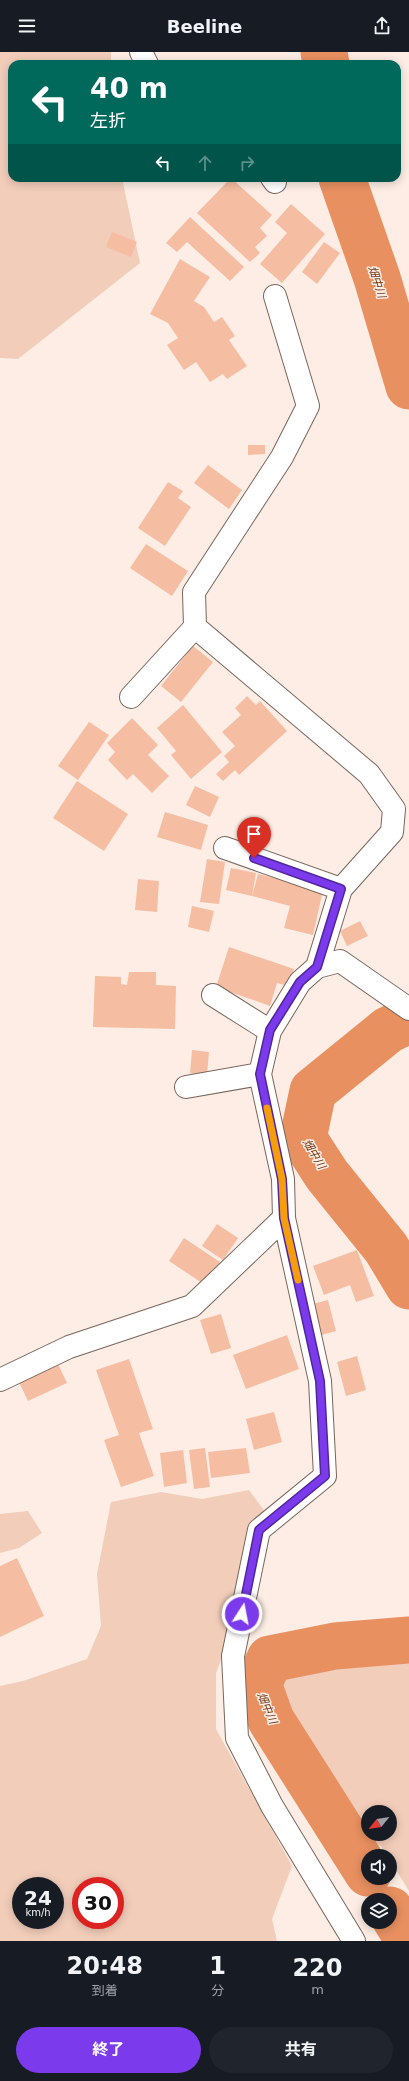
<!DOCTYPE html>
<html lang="ja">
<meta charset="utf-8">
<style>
body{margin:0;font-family:"DejaVu Sans","Noto Sans JP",sans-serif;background:#20242c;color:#f1f3f6;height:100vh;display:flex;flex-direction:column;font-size:15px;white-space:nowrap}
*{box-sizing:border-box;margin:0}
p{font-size:13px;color:#9ea1a6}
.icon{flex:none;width:22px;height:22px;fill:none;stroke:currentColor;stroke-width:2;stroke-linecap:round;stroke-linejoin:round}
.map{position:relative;height:1889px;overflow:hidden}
.panel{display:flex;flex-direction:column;background:#171b24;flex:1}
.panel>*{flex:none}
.guide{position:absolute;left:8px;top:8px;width:393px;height:122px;border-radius:12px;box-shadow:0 2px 10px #0003;background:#00695c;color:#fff;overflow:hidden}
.needle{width:26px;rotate:240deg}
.controls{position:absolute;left:361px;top:1753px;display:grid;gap:8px}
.controls a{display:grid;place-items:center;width:36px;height:36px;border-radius:50%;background:#171b24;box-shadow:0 2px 10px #0003;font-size:20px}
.speed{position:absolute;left:12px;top:1825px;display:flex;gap:8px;font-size:20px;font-weight:700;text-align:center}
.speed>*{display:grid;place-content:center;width:52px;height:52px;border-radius:50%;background:#171b24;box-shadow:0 2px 10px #0003;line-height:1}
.speed small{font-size:10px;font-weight:400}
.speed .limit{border:6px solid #d22;background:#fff;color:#111}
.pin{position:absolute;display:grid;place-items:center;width:34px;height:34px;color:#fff;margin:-41px -17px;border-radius:50% 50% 50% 0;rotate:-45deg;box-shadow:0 0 4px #0007}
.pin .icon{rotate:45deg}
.me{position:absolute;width:44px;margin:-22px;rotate:11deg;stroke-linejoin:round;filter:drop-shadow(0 0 3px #0008)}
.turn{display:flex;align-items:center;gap:14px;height:84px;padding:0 16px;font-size:18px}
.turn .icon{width:52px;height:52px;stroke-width:2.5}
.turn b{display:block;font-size:28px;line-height:34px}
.lanes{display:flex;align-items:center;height:38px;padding:0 16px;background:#0003;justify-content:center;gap:20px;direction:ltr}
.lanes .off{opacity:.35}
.eta{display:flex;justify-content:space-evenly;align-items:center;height:68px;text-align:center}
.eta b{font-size:24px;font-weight:700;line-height:28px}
.primary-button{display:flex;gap:8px;margin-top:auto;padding:8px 16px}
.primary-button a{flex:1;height:46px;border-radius:24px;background:#7c3aed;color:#fff;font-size:16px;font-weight:700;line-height:46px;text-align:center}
.primary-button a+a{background:#20242c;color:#f1f3f6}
header{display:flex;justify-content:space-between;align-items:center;height:52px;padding:0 16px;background:#171b24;font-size:18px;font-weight:700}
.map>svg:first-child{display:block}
.green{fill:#f2cdba;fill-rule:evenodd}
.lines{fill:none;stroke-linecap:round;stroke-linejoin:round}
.river{stroke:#e89060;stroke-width:47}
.building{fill:#f5bda1}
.minor-casing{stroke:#78665d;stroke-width:24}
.minor{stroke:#fff;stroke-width:22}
.route-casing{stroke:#51269a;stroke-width:10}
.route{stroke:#7c3aed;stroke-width:7}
.slow{stroke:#f59e0b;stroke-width:7}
.labels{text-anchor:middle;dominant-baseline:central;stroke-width:3;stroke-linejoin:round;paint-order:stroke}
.water-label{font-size:11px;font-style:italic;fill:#6e3613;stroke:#fdede4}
</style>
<header><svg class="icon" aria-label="menu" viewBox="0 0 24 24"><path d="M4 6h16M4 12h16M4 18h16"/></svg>Beeline<svg class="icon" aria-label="share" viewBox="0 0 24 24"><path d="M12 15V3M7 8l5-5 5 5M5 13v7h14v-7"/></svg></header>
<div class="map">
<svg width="409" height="1889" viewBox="0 0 409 1889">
<rect width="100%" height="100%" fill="#fdede4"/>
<path class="green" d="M0,0H111V12H12V126H122L140,211L18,307L0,306Z
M249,1438L266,1461L232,1579L216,1621V1677L292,1814L272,1867L277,1889H0V1634L23,1629L87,1607L101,1574L97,1522L111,1450L161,1440L202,1447ZM21,1834H55V1868H21ZM81,1834H115V1868H81Z
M28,1459L42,1481L19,1496L0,1501V1462Z
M409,1594V1839L390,1808V1804H387L381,1794L353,1781L277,1664L265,1635L278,1615ZM368,1760H390V1782H368Z"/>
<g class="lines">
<path class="river" d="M324,0L326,12
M342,126L377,226L409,334
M409,968L388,978L313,1039L303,1086L327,1123L386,1196L409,1234
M368,1821L271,1668L258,1632L270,1607L335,1594L409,1588
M390,1858L409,1889"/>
</g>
<path class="building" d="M231,126L272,163L260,176L267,184L255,195L260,201L250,210L197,161Z
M291,152L325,182L282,231L260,212L287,181L275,170Z
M190,165L244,215L230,229L187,190L177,200L166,191Z
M112,180L137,190L131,205L106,195Z
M324,190L340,201L317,232L302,220Z
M180,207L210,225L194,249L204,255L214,270L222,265L235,284L229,288L247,314L227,327L223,322L210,330L196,310L184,318L167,293L178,286L168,271L150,262Z
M248,393H265V402L248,403Z
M208,413L242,438L229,457L194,431Z
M168,430L183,439L178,446L191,455L165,494L138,476Z
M146,492L188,519L172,544L130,516Z
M193,594L213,610L181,650L161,634Z
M247,644L256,653L260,649L287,679L239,723L235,718L223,729L216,722L229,710L224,704L235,694L222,680L241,663L235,656Z
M183,653L222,700L191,727L171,703L176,699L157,676Z
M132,666L158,693L148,703L169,724L152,741L133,722L127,728L108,708L115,700L107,691Z
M89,670L109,683L78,728L58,714Z
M77,729L128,762L104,799L53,766Z
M195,734L219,745L210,765L186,753Z
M165,760L208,773L201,798L157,785Z
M207,807L225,810L219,852L200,850Z
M231,816L256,821L252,844L226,838Z
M258,822L323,838L313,883L284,876L290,854L252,844Z
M138,827L159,829L157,860L135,858Z
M192,854L214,859L209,880L188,875Z
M360,869L368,884L347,894L340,879Z
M229,895L294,917L288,934L277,931L270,954L216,935Z
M129,920H156V933L176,934L175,977L93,975L95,924L121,925V932L127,933Z
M192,998L209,1000L207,1023L190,1021Z
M217,1172L238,1186L223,1208L202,1194Z
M184,1186L220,1210L205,1233L169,1209Z
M357,1198L374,1244L356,1250L350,1233L324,1243L313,1214Z
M328,1248L336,1279L318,1284L309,1253Z
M221,1262L231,1296L211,1302L200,1268Z
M287,1283L299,1317L246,1337L233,1303Z
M357,1304L366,1338L346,1344L337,1310Z
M129,1307L153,1377L139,1381L154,1424L121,1435L104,1388L119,1383L96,1318Z
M58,1312L67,1331L28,1349L19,1330Z
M274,1360L282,1390L254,1398L246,1367Z
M205,1396L210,1435L194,1437L189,1398Z
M246,1396L250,1421L211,1426L208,1400Z
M183,1398L187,1431L164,1435L160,1401Z
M17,1506L44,1564L0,1585V1514Z"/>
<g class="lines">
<g class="minor-casing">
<path id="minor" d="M141,0L147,12
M272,126L275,130
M275,244L308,354L282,405L194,540L195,575L369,722L394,757L392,780L341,837L317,915
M131,645L195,575
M225,796L341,837
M213,943L270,979
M186,1035L260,1022
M0,1328L69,1295L192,1254L284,1166
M354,1889L272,1754L237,1686L233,1604L259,1478L325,1424L320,1329L284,1166L283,1127L260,1022L270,979L300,930L317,915L340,909L409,957"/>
</g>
<use href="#minor" class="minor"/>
</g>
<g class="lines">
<g class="route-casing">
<path id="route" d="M242,1562L259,1478L325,1424L320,1329L284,1166L282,1127L260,1022L270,978L300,930L317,915L341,837L254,806"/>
</g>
<use href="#route" class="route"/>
<path class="slow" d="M267,1056L282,1127L284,1166L298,1228"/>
</g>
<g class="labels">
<g class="water-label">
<text transform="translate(377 230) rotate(72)">畑中川</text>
<text transform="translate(314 1102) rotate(59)">畑中川</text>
<text transform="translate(267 1656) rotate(67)">畑中川</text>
</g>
</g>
</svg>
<div class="controls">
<a><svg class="needle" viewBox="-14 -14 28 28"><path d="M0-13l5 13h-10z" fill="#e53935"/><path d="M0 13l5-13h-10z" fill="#9ea1a6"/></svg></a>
<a><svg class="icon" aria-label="sound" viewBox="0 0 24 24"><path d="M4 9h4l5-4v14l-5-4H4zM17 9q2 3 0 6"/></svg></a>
<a><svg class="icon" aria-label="layers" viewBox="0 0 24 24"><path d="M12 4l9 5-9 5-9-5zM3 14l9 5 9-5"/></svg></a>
</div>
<div class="speed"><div>24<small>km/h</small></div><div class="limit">30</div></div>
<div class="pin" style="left:254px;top:806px;background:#d93025"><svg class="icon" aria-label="arrive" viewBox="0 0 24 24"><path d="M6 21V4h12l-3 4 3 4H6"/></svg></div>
<svg class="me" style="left:242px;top:1562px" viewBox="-20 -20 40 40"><circle r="17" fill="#7c3aed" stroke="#fff" stroke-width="3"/><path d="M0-11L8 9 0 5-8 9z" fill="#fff"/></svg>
<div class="guide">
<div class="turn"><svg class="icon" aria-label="left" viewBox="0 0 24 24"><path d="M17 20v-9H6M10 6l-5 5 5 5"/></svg><div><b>40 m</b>左折</div></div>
<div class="lanes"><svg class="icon" aria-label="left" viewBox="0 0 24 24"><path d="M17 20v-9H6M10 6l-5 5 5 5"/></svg><svg class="icon off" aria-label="ahead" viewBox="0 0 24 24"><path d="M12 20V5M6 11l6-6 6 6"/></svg><svg class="icon off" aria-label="right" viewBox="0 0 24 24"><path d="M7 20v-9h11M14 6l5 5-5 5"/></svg></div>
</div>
</div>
<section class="panel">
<div class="eta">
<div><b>20:48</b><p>到着</p></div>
<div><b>1</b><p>分</p></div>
<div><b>220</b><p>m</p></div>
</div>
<div class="primary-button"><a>終了</a><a>共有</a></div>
</section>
